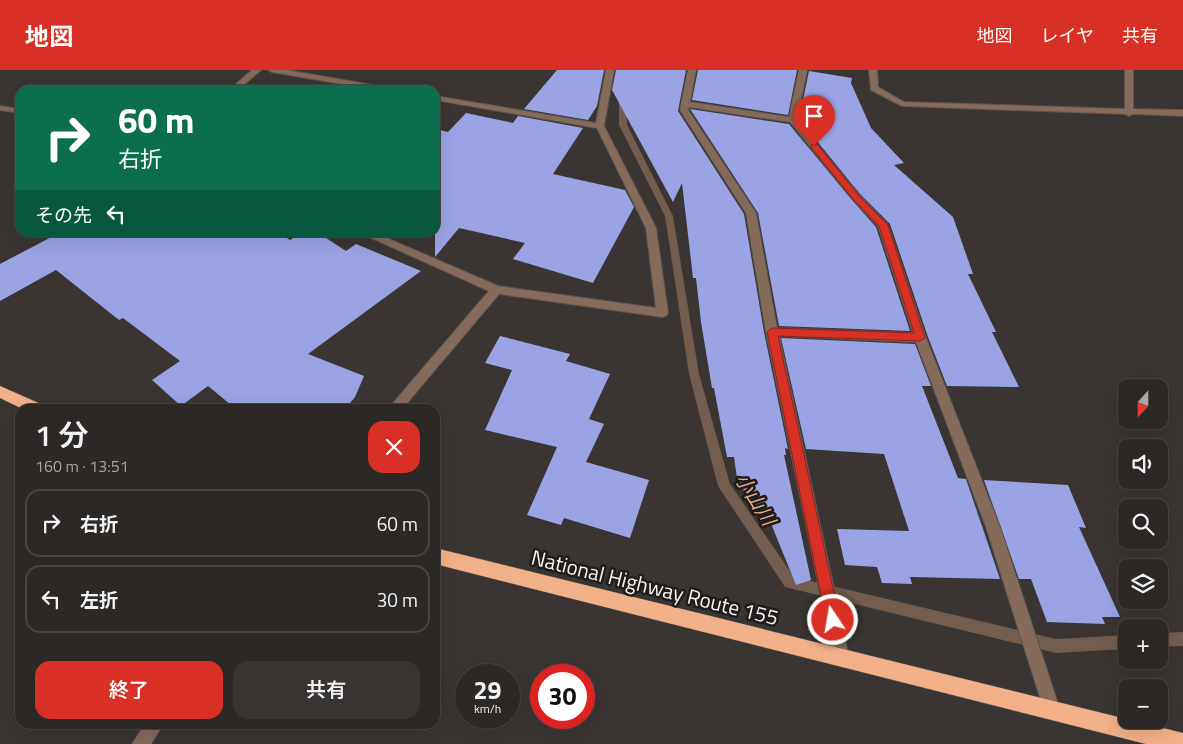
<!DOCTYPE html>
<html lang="ja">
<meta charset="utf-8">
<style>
body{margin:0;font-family:"Titillium Web","Noto Sans JP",sans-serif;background:#383432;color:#f1f3f6;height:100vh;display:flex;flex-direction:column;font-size:19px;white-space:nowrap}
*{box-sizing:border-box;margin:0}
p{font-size:16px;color:#a6a6a7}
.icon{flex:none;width:28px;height:28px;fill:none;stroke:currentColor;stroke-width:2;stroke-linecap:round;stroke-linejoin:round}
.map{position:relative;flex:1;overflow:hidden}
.details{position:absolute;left:15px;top:334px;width:425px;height:325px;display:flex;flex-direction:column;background:#2c2826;border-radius:15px;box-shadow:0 5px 20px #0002,0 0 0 1px #484443}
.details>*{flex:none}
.guide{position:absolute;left:15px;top:15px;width:425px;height:152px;border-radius:15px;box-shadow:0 5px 20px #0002,0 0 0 1px #484443;background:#0b6e4f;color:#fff;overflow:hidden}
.needle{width:32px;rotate:201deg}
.buttons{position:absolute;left:1118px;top:309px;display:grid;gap:10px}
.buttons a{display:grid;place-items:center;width:50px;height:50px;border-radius:10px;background:#2c2826;box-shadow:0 5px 20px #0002,0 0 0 1px #484443;font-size:25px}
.speed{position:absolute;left:455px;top:594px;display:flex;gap:10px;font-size:25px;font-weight:700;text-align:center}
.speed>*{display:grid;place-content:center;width:65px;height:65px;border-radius:50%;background:#2c2826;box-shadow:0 5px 20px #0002,0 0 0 1px #484443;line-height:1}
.speed small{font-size:12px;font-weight:400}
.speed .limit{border:8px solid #d22;background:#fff;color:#111}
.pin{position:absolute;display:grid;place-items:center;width:42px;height:42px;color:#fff;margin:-51px -21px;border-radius:50% 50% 50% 0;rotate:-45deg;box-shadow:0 0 5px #0007}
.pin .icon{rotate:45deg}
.me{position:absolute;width:55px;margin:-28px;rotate:348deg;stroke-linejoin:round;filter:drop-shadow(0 0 4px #0008)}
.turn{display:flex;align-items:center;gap:18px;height:105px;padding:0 20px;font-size:22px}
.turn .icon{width:65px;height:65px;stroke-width:2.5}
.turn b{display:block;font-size:35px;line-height:42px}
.then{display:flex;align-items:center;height:48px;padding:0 20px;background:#0003;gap:10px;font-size:19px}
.round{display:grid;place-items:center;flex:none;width:52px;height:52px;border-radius:15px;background:#383432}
.headline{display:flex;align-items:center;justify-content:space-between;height:85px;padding:0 20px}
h1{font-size:30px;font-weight:600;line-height:38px}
.button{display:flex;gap:10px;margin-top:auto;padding:10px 20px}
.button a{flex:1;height:58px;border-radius:15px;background:#d93025;color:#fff;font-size:20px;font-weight:600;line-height:58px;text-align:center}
.button a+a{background:#383432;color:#f1f3f6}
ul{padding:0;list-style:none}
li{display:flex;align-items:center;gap:15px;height:68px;margin:0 10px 8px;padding:0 10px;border:2px solid #484443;border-radius:15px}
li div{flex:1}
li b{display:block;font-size:19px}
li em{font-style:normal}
header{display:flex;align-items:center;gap:30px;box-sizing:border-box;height:70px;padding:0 25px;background:#d93025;color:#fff}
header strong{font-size:24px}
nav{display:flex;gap:28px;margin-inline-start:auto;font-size:18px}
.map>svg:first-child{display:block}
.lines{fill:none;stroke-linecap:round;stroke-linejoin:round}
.stream{fill:#735d4e;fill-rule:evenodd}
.building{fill:#9aa4e5}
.minor-casing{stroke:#585451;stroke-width:2}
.highway-casing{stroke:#585451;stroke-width:1}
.minor{fill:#866a5a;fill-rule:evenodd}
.highway{fill:#f2b088;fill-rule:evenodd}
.route{fill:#d93025;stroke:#8d1f18}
.labels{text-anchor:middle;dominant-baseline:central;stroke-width:5;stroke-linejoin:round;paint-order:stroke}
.water-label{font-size:19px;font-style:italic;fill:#f4ae84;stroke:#1f1d1c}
.near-street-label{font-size:21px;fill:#f7f4f2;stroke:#1f1d1c}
</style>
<header>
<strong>地図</strong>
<nav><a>地図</a><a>レイヤ</a><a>共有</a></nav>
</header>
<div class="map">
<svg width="1183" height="674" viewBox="0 0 1183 674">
<rect width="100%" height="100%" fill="#3a3532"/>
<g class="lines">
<path class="stream" d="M625,0H631L627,25V55L673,146L699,304L730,414L794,507L1056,569L1126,565V579L1056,583L785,517L718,416L689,304L665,146L619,55V25Z
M1183,562V576L1159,577V563Z"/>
</g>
<path class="building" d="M557,0H604L597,36L588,50L524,39Z
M616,0H686L678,41L744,144L764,262L788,379L785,378L786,385H784L811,510L796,515L768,446L757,445L737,408L734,387H727L714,318H712L701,252L696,208H693L682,113L673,132L612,20Z
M698,0H797L788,45L692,30Z
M809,1L852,8L851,13L871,58L904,93L894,95L953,147L973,204H968L996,262H992L1019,317L947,316L928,267L890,154L860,124L799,49Z
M690,39L789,54L852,130L876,157L910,261L779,256L758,143Z
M466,43L513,53L518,46L583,58L553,104L625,120L634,137L593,213L513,189L525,173L459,158L435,187V59L448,62Z
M61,162H278L290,170L303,162H317L346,181L356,174L421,201L308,284L364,306L355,327L345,339H236L208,316L181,336L152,310L180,291L123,248L119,250L56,200L0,231V194Z
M500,266L570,284L566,291L610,304L589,349L604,354L586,392L649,410L630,468L564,448L561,455L527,445L557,377L485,360L512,300L485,293Z
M781,268L915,274L931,316H922L958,408L966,409L1000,509L910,507L912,514L882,513L877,497L845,495L837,459L909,461L884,384L806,379Z
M984,410L1068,415L1086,458L1079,457L1120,547H1102L1105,554L1047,552L1031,509H1019Z"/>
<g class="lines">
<g class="minor-casing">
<path id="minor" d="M252,0H261L238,20H229Z
M268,0H286L390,18L394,20H376L272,2Z
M606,0H614L604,56L656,158L668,243L666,246L662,247L499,224L402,339H388L489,221L358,162H373L498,216L656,238L646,158L597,58L435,30V26L596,53Z
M688,0H696L690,32L789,47L799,0H807L797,50L859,125L888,155L926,268L1000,457L1060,640L1058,646L1052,648L1046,646L1044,640L986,457L916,272L779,266L849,588L847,594L841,596L835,594L766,262L746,143L680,40ZM689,37L790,52L853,129L878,156L913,263L777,258L756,143L688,40Z
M869,0H877L878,17L904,32L1125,39V0H1133V39L1183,40V46L1133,44L1129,46L1125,44L902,36L871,20Z
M0,36L20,39V43L0,40Z
M145,654H163L151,674H132Z"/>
</g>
<g class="highway-casing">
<path id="highway" d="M0,316L43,335L45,339H23L0,328Z
M435,478L1183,663V674H1146L435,494Z"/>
</g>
<use href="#minor" class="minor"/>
<use href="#highway" class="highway"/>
</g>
<path class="route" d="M811,74H817L859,126L888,155L925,268L920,271L778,266L840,550L838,555L833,557L828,555L826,550L767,262L772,258L914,263L879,156L853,129L811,77Z"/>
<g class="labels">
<g class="water-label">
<text transform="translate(756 429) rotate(58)">小山川</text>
</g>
<g class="near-street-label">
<text transform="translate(655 517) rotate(14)">National Highway Route 155</text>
</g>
</g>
</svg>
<div class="buttons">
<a><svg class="needle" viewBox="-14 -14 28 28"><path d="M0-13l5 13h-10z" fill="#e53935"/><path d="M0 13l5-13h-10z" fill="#a6a6a7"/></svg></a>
<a><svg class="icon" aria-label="sound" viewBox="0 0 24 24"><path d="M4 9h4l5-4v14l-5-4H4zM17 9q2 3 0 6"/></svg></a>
<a><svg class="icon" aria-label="search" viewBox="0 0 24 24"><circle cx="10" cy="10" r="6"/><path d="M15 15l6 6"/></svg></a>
<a><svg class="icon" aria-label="layers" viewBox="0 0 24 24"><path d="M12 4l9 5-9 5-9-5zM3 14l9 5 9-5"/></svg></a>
<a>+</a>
<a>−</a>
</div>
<div class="speed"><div>29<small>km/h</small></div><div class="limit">30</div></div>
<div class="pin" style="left:814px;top:76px;background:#d93025"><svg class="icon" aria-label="arrive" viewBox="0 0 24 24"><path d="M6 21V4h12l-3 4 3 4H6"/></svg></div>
<svg class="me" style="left:833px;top:550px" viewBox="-20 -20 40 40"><circle r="17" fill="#d93025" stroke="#fff" stroke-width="3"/><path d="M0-11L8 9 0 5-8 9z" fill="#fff"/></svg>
<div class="guide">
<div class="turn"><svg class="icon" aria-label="right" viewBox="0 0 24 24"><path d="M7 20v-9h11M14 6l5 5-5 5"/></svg><div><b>60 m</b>右折</div></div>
<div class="then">その先<svg class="icon" aria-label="left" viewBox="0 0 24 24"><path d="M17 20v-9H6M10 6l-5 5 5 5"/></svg></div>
</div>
<section class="details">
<div class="headline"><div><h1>1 分</h1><p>160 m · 13:51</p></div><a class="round" style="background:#d93025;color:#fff"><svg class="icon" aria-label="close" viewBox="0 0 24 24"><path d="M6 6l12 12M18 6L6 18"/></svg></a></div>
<ul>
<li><svg class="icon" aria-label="right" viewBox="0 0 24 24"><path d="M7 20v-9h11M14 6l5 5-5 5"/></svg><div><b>右折</b></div><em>60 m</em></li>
<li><svg class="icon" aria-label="left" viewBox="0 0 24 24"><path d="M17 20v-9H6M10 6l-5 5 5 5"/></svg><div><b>左折</b></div><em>30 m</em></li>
</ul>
<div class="button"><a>終了</a><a>共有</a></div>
</section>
</div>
